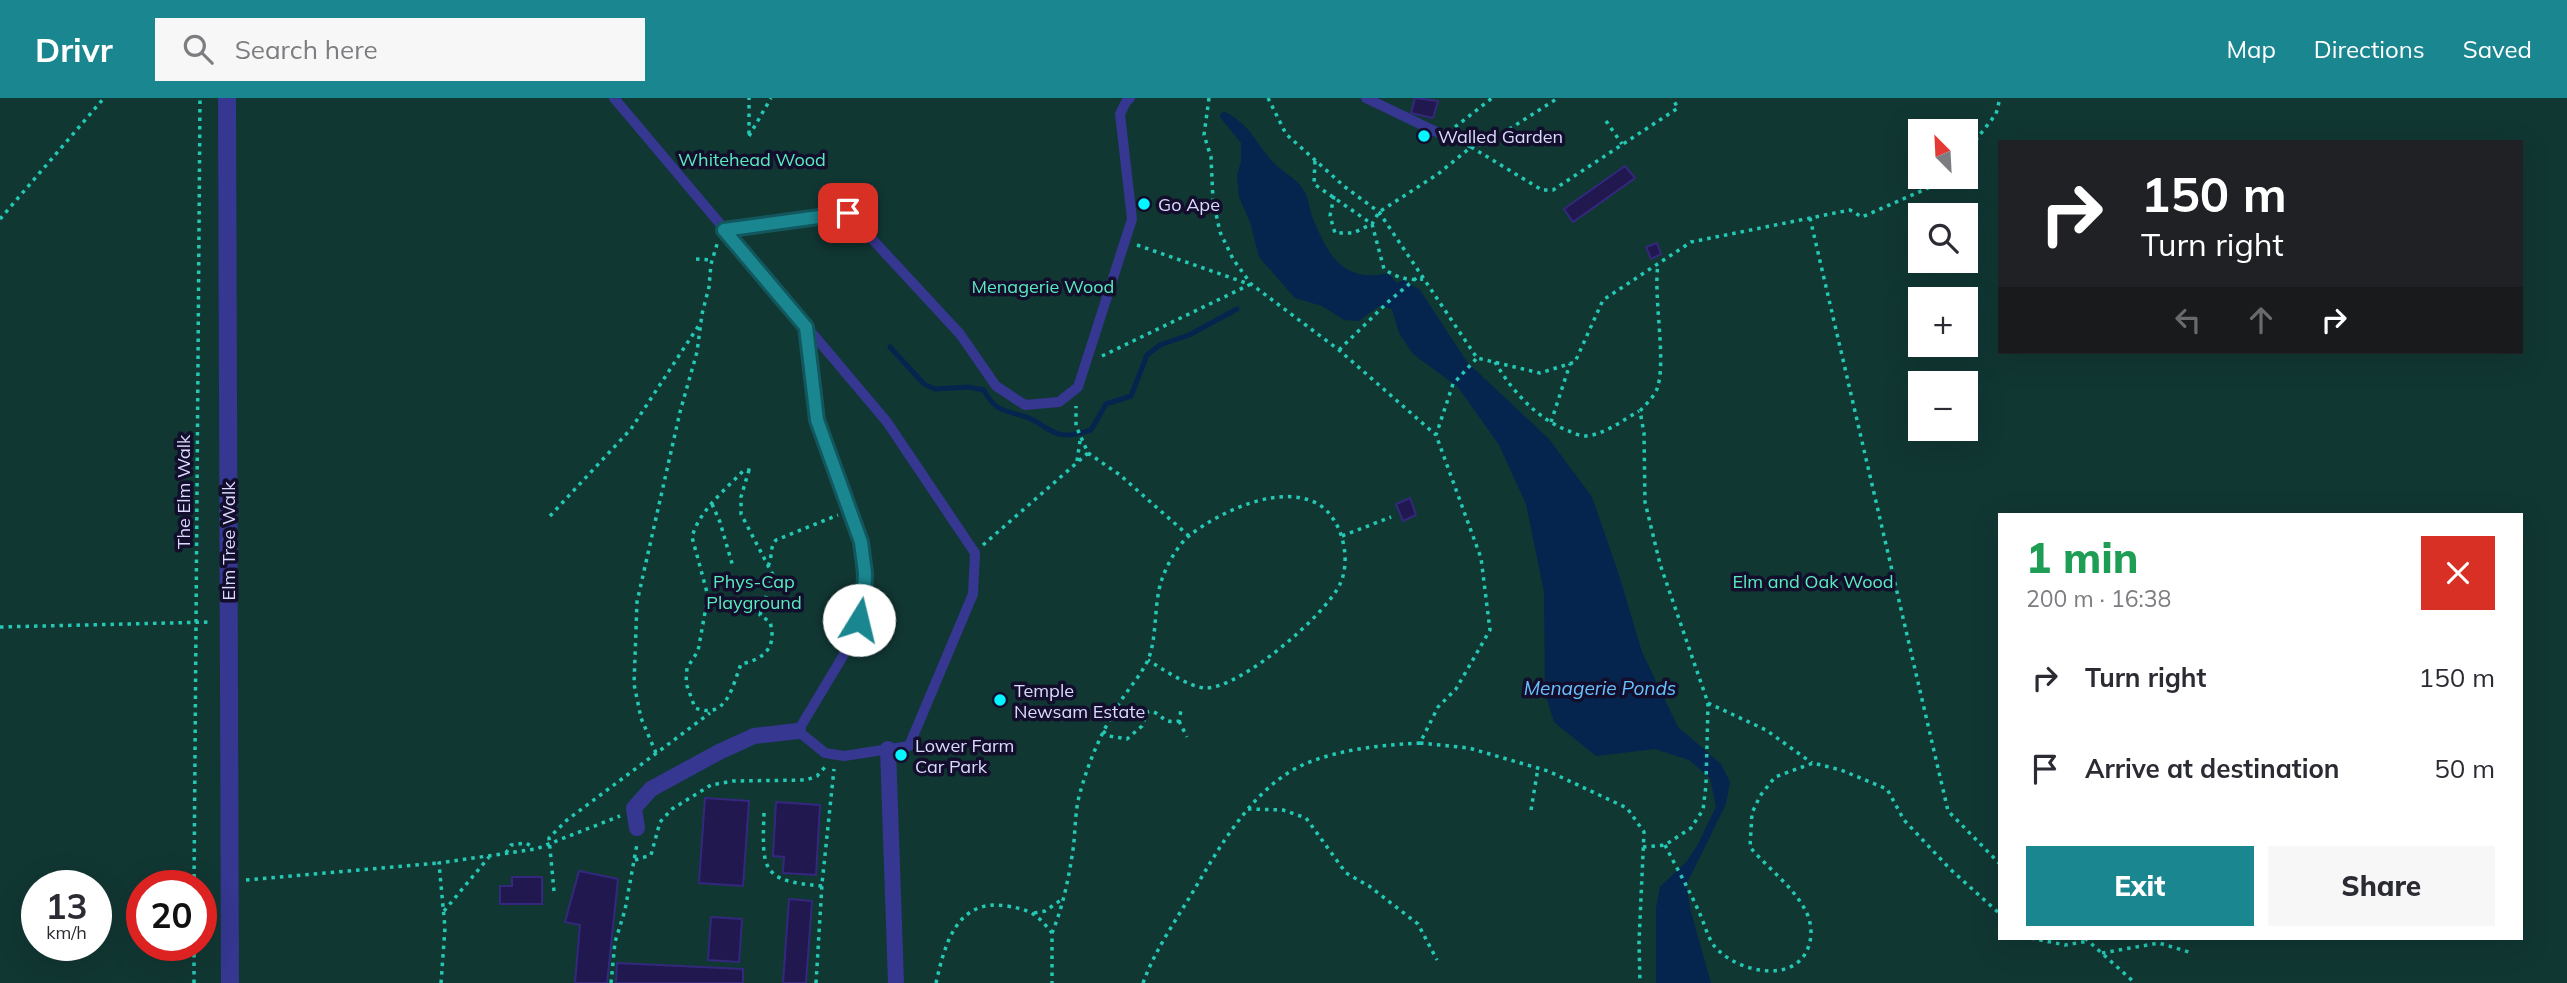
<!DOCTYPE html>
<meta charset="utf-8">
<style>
body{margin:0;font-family:Mulish,sans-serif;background:#f7f7f7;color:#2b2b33;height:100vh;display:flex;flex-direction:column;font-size:26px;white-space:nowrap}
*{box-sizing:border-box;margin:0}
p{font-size:23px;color:#7c7c81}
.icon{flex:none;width:38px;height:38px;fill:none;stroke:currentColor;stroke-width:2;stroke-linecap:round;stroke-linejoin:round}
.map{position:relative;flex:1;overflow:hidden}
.details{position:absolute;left:1998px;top:415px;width:525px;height:427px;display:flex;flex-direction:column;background:#fff;border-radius:0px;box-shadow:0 7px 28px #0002}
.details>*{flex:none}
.hud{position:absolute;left:1998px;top:42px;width:525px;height:214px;border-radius:0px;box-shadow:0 7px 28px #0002;background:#202124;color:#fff;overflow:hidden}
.needle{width:46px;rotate:336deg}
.buttons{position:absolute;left:1908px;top:21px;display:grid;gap:14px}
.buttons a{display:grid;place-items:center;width:70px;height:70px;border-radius:0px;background:#fff;box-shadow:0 7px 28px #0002;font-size:35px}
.speed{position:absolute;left:21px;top:772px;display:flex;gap:14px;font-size:35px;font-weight:700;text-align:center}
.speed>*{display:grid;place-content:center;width:91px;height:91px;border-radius:50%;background:#fff;box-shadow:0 7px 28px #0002;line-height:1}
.speed small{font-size:18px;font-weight:400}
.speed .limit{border:10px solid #d22;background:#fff;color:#111}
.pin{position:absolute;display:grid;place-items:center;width:60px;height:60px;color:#fff;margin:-30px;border-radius:14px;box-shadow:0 4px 10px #0006}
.me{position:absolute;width:77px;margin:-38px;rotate:9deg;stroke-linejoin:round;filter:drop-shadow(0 0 5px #0008)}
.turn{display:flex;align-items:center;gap:24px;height:147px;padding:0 28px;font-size:32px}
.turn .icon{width:91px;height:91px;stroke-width:2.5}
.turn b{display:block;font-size:49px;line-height:60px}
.lanes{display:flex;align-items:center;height:66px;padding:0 28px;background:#0003;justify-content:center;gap:35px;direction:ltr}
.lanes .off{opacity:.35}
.round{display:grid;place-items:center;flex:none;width:74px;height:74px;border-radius:0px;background:#f7f7f7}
.head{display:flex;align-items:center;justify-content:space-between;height:119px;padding:0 28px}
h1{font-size:42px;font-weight:800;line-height:52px;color:#1e9e55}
.cta{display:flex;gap:14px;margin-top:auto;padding:14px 28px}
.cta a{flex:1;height:80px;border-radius:0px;background:#1a868f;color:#fff;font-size:28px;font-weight:800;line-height:80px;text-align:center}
.cta a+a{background:#f7f7f7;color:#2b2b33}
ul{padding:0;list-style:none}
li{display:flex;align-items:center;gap:21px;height:91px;padding:0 28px}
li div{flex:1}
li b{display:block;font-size:26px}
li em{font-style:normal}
header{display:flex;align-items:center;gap:42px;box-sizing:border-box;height:98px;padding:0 35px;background:#1a868f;color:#fff}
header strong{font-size:33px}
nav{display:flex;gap:38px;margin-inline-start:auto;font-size:24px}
.search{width:490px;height:63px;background:#f7f7f7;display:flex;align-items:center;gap:18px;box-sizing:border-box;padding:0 24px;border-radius:0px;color:#7c7c81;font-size:26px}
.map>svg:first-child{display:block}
.green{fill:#113733;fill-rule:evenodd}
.water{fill:#05254f}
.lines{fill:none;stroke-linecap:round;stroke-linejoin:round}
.stream{stroke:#05254f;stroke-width:5}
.building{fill:#20184f;stroke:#34287e;stroke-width:2}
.path{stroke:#24c9b5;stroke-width:3.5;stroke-dasharray:3.5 5;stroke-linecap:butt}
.service{stroke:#353790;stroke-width:10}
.pedestrian{stroke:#353790;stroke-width:16}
.minor{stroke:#353790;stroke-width:18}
.route-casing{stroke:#11575d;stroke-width:18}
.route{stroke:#1a868f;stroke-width:12}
.poi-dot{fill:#06f6ff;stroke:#120e2c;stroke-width:2.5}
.labels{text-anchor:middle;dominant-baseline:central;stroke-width:7;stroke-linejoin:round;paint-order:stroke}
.poi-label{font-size:18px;fill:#dcdaff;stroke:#120e2c;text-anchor:start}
.park-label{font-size:18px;fill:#59ecbe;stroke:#120e2c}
.street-label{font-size:18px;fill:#dcdaff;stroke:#120e2c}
.water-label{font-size:19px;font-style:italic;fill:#68c3ff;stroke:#120e2c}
</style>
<header>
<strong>Drivr</strong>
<div class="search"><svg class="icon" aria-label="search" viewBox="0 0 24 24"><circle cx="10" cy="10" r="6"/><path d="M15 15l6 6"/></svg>Search here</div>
<nav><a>Map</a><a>Directions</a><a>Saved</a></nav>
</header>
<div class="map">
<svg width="2567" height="885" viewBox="0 0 2567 885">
<rect width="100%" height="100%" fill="#120e2c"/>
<path class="green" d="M0,0H2567V885H0ZM1920,33H1965V79H1920ZM2000,44H2522V254H2000ZM1920,117H1965V163H1920ZM1920,201H1965V247H1920ZM1920,285H1965V331H1920ZM2000,416H2522V840H2000ZM37,788H96V847H37ZM142,788H201V847H142Z"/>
<path class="water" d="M1225,14C1252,28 1255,45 1273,64C1282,74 1298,81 1304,93C1309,100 1309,110 1312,118C1327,156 1343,186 1388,175L1397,185L1404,182L1420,192L1467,264L1549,341L1592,399L1619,477L1642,554L1678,629L1721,666L1730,684L1726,706L1686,787L1691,814L1711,885H1656V810L1660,789L1687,763L1698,746L1716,709L1710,680L1689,662L1655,651L1596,658L1554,624L1545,595L1544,494L1526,406L1499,347L1458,289L1413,256L1399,235L1392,211L1379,208L1359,223L1344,222L1322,208L1295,200L1259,159L1250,124L1239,99L1237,77L1241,64V45L1220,19L1221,15Z"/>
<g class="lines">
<path class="stream" d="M890,249L924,286L935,291L968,289L984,292C996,316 1008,312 1029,320C1041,325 1051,336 1064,337C1073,338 1083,334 1091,332L1106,306L1131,298L1147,257L1160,247L1189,237L1237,211"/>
</g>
<path class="building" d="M1415,0L1438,3L1433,20L1411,15Z
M1625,68L1635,80L1573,124L1564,111Z
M1657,145L1661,156L1651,161L1646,149Z
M1410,400L1416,417L1403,423L1396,406Z
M705,700L749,703L743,788L699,785Z
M776,704L820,707L816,777L783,775L784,759L773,758Z
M579,773L618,781L607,885H575L580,827L565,824Z
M512,779H542V806H500V788H512Z
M789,801L812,803L806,885H783Z
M711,819L742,821L739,864L708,862Z
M617,865L743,871V885H616Z"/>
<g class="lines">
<path class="path" d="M1209,0L1204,37L1211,59L1213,102L1220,134L1233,161L1251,186L1339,252L1436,337
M1268,0L1286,36L1345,89L1379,114L1477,260L1540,275L1575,264L1603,202L1691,144L1850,112L1862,119L1944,83L1948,79
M1606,23L1622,46
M1455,29L1492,0
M749,36V0
M749,38L771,0
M1471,49L1542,92H1553L1678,10L1672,0
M1471,49L1489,44L1558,0
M1965,56L1996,16L2000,0
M1315,63L1314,86L1372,126L1384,171C1396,179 1408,183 1423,181
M1334,98L1330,118L1335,135H1353L1372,126L1379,114L1438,76L1471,49L1458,43
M1810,120L1948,713L2000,766
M0,121L104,0
M1137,147L1249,186
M696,161L711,162
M1339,252L1388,204L1420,177
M1102,258L1251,186
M1495,264C1512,293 1537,321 1569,333C1574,335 1580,338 1585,338C1604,337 1623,322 1639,313
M1551,324L1570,266
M1088,355L1120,377L1189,438
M1077,363L1080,343
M749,372L741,399V416L773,477L760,517L770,524C777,549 765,561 741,566C732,589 727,622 695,610L686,585L687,570L698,553L708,498L692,439C699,413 725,392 743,373Z
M712,406L720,424L733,469
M550,418L631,331L701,224
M1342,438L1391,419
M983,447L1088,355L1076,328V308
M768,468C773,459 769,450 776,442L838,417
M708,498L761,512
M0,529L211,524
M1708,605L1766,632L1812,665
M1179,623L1187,639
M1103,633L1109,638L1127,641L1142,628L1147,614L1151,613C1164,617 1162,626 1179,623L1181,612
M1420,645L1469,650L1548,673L1627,710L1644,734L1639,844L1640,885
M656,655L641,620L634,586L637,504L680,314L697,254L702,216L709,189L711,166L718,143
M1248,711L1283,712L1306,720L1346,775L1369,788L1418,826L1437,862
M1531,712L1538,670
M764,715C762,772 761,783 822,788
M1665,747C1676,769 1689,791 1699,814C1705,826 1708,843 1718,852C1741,875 1795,885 1808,850C1812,840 1812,829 1808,818C1797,791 1769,772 1750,749L1752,715L1760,698L1775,679L1813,665L1841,672L1887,691L1904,722L1950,771L2000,816
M1643,749L1665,747L1691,730L1703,712L1706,687L1708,605L1660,466L1645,404L1644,335L1640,313C1645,307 1654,299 1657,291C1667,263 1653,201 1658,166
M506,755L511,747L526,745L534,750
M635,762L651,757L660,724L672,711L711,687L733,683L806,682L817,678L825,669
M246,782L439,765
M194,788L200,0
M554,793L549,740L567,722L710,615
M444,813L489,759
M1034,815L1045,813L1061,802
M1052,835C1062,811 1068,784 1072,758C1076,737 1074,715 1080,695C1089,662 1102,633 1120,604C1129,590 1140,578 1147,564C1158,541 1153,506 1162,481C1168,465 1177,448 1190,437C1221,413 1281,385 1318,406C1342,420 1352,461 1340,486C1326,517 1240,591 1205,590C1189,589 1162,571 1148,562
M2031,840L2065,847L2089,843
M2085,840L2135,885
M2102,855L2159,845L2192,855
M194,885V847
M441,885L445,830L439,765L536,751L620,718
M611,885L615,844L625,812L637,746
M816,885L822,786L834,671
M936,885C945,845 957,800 1007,808C1031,812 1037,816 1052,835V885
M1143,885C1155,852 1176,822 1194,792C1223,743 1258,681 1315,662C1349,650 1385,647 1420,645L1438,609L1456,591L1490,532L1481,460L1436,337L1453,286L1477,260"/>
<path class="service" d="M614,0L887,324L975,455L973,496L909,648L844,658L825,655L798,633L855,538L864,507L865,475L861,444L817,322L806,229
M1366,0L1447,39
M724,132L848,115L960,236L996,288L1025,307L1059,304L1078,289L1132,121L1120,16L1126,4L1130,0"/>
<path class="pedestrian" d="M888,651L896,885
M637,730L634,710L651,691L719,654L754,638L798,633"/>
<path class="minor" d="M227,0L230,885"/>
</g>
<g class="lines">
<g class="route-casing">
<path id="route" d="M848,115L724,132L806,229L817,322L861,444L865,475L864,507L859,522"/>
</g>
<use href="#route" class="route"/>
</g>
<g class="poi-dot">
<circle cx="1424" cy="38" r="7"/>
<circle cx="1144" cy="106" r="7"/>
<circle cx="1000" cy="602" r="7"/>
<circle cx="901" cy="657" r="7"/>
</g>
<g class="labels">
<g class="poi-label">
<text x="1438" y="38">Walled Garden</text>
<text x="1158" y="106">Go Ape</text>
<text x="1014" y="592">Temple<tspan x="1014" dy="21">Newsam Estate</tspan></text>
<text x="915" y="647">Lower Farm<tspan x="915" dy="21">Car Park</tspan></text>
</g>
<g class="park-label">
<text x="752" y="61">Whitehead Wood</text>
<text x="1043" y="188">Menagerie Wood</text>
<text x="754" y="483">Phys-Cap<tspan x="754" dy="21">Playground</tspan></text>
<text x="1813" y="483">Elm and Oak Wood</text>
</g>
<g class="street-label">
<text transform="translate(183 394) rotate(-90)">The Elm Walk</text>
<text transform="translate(228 443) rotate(-90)">Elm Tree Walk</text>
</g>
<g class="water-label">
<text x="1600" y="590">Menagerie Ponds</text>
</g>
</g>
</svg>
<div class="buttons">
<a><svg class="needle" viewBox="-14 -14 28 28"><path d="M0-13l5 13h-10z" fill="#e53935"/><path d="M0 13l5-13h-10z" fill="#7c7c81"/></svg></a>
<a><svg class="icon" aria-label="search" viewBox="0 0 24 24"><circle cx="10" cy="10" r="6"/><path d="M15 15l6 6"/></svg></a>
<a>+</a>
<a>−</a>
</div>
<div class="speed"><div>13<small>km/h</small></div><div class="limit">20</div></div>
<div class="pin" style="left:848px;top:115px;background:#d93025"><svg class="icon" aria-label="arrive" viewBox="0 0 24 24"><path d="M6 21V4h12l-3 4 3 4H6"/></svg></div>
<svg class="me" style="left:859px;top:522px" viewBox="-20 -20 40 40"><circle r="19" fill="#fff"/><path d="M0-13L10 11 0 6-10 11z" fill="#1a868f"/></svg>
<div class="hud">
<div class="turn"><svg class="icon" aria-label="right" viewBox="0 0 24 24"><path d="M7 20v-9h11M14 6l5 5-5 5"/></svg><div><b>150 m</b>Turn right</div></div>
<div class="lanes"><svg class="icon off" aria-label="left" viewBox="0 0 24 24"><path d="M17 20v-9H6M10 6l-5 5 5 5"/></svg><svg class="icon off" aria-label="ahead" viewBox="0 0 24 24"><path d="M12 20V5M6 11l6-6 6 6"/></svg><svg class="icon" aria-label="right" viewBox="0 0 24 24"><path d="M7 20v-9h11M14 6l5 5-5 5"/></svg></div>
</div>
<section class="details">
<div class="head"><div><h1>1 min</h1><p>200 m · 16:38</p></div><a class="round" style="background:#d93025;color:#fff"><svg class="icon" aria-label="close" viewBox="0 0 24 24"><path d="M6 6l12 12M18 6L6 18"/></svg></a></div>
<ul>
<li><svg class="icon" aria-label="right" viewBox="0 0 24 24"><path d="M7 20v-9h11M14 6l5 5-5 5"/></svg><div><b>Turn right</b></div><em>150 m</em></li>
<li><svg class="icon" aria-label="arrive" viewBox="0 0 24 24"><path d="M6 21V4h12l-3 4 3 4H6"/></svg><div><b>Arrive at destination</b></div><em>50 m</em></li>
</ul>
<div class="cta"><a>Exit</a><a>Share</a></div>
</section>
</div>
